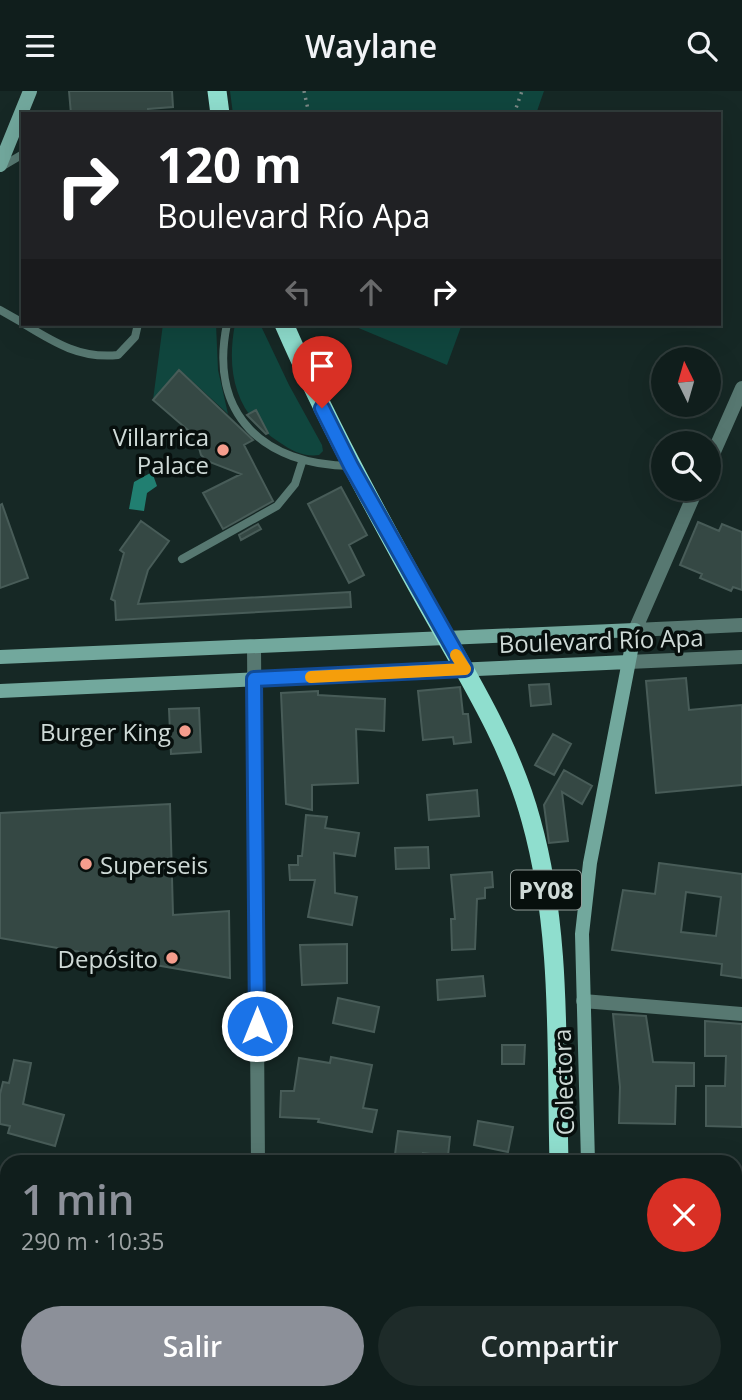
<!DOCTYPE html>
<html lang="es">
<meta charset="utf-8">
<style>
body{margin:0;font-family:"Open Sans",sans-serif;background:#1e2b29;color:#f1f3f6;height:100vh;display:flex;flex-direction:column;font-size:26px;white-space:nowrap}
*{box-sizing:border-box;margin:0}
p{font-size:23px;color:#9ca2a3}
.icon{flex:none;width:38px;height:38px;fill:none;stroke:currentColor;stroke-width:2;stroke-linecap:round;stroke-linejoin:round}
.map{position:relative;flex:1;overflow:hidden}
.panel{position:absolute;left:0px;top:1064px;width:742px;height:245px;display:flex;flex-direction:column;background:#101e1c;border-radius:21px 21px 0 0;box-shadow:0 7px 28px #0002,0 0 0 2px #303c3b}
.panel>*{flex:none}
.hud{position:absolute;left:21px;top:21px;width:700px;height:214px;border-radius:0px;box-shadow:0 7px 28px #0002,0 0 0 2px #303c3b;background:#202124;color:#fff;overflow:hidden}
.needle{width:46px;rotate:355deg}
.buttons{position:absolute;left:651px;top:256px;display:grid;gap:14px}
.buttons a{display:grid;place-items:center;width:70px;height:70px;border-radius:50%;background:#101e1c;box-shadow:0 7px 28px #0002,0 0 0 2px #303c3b;font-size:35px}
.pin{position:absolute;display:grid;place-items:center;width:60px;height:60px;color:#fff;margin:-72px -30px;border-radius:50% 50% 50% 0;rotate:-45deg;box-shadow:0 0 7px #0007}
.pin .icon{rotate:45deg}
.me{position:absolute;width:77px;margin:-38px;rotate:0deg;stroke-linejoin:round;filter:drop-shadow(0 0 5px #0008)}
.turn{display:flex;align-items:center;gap:24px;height:147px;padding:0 21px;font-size:32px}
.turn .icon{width:91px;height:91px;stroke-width:2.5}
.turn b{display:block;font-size:49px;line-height:60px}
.lanes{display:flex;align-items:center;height:66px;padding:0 21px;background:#0003;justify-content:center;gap:35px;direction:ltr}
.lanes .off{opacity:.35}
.round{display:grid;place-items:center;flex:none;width:74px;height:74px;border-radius:37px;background:#1e2b29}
.summary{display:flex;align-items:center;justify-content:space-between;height:119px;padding:0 21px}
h1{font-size:42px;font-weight:600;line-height:52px;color:#8c9099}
.primary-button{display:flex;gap:14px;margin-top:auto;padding:14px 21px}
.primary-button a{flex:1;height:80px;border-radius:42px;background:#8c9099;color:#fff;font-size:28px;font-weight:600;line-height:80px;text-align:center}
.primary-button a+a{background:#1e2b29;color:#f1f3f6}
header{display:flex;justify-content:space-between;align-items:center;height:91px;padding:0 21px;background:#101e1c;font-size:32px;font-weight:600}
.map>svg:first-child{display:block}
.green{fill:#10463e}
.water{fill:#217f71}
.building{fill:#354844;stroke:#485c58;stroke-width:2;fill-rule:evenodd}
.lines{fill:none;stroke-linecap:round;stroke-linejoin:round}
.path{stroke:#7b8986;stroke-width:3.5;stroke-dasharray:2 5;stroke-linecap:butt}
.service{stroke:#577871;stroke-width:8}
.minor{stroke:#577871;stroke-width:14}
.secondary{stroke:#72a89d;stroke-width:14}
.trunk{stroke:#8fdece;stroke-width:19}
.route-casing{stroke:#114b97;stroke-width:18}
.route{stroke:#1a73e8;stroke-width:12}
.slow{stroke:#f59e0b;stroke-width:12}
.poi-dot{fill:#f59d8d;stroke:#070f0d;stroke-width:2.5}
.labels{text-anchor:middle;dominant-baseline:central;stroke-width:7;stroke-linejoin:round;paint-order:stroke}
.shield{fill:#070f0d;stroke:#939d9a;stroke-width:2}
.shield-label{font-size:23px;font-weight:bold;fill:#cfdad7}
.poi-label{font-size:24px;fill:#cfdad7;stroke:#070f0d;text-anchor:end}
.street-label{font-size:24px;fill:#cfdad7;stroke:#070f0d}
</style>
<header><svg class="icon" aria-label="menu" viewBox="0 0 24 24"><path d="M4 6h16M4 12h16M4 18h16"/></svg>Waylane<svg class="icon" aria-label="search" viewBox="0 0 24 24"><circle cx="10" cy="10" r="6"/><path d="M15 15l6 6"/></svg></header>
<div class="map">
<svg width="742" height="1309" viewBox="0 0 742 1309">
<rect width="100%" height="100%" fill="#162825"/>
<path class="green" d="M230,0H544L536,23H233Z
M163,233H216L218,279L228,323L180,279L153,309Z
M235,233H260L289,294L322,354L323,360L319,364C304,366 292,360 279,351C235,323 226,281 235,233Z
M349,233H462L447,274Z"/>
<path class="water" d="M152,381L157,395L147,402L144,420L129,418L134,391Z"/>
<path class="building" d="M69,0H172L173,16L148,18V23H71Z
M179,279L253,349L244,354L273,410L223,438L203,402L241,383L207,370L201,364L196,346L153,309Z
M256,319L268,342L266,343L247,324Z
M341,396L367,444L349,454L364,484L349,492L308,413Z
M2,413L28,487L0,497V414Z
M141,430L169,450L148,479L138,513L350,501L351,516L116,529L115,510L111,508L124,462L120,459Z
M698,431L719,440L722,433L742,441V499L733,496L731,500L700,487L702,483L680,474Z
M258,433L261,438L241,449L239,444Z
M686,587L689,619L742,614V694L656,702L646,590Z
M549,593L551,613L531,615L529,594Z
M460,596L463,623H468L471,651L454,653L453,646L423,649L418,600Z
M318,600V604L385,608L384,640L356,638L358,692L312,694V719L286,713L281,602Z
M199,617L201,661L171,663L169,618Z
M553,643L571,653L554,684L535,674Z
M564,679L592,695L582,713L562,701L568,750L549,752L544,714Z
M477,699L479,725L429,729L427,704Z
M170,713L173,824L229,820L230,887L0,847V722Z
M306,724L327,726L325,737L359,742L355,765L334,762L335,802L357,806L352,834L308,826L315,789H290L289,774H298V765H302Z
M428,756L429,777L396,778L395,757Z
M659,772L742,783V887L721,884L722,873L612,859L623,799L655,803ZM686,801L721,806L716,845L681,841Z
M492,781L493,796L485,797V807L477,808L475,858L452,859L451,828H455L451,784Z
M347,853V892L302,894L300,854Z
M483,885L485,905L438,909L437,889Z
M338,907L379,916L374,941L333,932Z
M613,923L646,925L653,971L694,972V995H676L675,1033L619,1032L620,996Z
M705,930L742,933V1036L706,1035V995H725L726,965H705Z
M502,954H525L524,973H502Z
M331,966L372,974L363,1017L377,1019L372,1041L318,1031L319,1028L280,1026L281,1000H294L299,967L330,972Z
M14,969L31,972L23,1013L64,1024L55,1055L8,1042L10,1035L0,1033V1003L3,991L9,992Z
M478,1030L513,1036L508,1061L474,1054Z
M398,1040L450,1046L448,1065L423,1062L422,1071H394Z"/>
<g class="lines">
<path class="path" d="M304,0L309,23
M514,23L522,0"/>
<path class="service" d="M1,76L23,63
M0,219L23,232
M24,233C55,252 81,268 118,264L135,246L138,233
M227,233C208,324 264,374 351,375
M182,468L277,415L295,393L302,371"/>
<path class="minor" d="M709,372L742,297
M697,397L635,539L742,534
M254,556L258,1071
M628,571L742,566
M583,910L742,923
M260,1302V1309"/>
<path class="secondary" d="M0,74L30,0
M0,566L635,539L590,772L582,843L588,1071
M0,600L628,571
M596,1302V1309"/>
<path class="trunk" d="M217,0L220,23
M284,233C326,329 375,419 426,511C465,581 510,651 531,729C562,840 556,957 559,1071
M566,1302V1309"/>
</g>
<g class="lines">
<g class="route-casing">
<path id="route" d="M257,935L254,588L465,578L351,375L322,317"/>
</g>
<use href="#route" class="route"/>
<path class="slow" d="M311,586L465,578L456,564"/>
</g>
<g class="poi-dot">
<circle cx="223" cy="359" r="7"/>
<circle cx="185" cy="640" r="7"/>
<circle cx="86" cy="773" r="7"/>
<circle cx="172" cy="867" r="7"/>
</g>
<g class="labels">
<rect class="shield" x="511" y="779.5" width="70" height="39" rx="5"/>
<g class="shield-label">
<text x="546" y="799">PY08</text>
</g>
<g class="poi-label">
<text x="209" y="345">Villarrica<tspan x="209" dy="28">Palace</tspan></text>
<text x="171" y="640">Burger King</text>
<text x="100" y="773" text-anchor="start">Superseis</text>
<text x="158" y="867">Depósito</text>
</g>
<g class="street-label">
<text transform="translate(601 549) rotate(-2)">Boulevard Río Apa</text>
<text transform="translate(563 991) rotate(-92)">Colectora</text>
</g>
</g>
</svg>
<div class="buttons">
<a><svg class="needle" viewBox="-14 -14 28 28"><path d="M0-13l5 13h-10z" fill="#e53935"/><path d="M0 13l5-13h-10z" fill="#9ca2a3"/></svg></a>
<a><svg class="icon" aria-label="search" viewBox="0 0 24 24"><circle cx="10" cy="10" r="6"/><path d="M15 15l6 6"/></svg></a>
</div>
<div class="pin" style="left:322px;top:317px;background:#d93025"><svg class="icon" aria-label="arrive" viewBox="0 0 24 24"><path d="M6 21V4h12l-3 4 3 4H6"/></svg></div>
<svg class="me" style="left:257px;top:935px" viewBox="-20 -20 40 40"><circle r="17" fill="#1a73e8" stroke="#fff" stroke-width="3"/><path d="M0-11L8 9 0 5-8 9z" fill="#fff"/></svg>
<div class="hud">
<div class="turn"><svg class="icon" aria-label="right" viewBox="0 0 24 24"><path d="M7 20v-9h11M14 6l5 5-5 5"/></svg><div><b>120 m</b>Boulevard Río Apa</div></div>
<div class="lanes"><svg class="icon off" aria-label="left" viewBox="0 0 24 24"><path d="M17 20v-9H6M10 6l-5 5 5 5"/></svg><svg class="icon off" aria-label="ahead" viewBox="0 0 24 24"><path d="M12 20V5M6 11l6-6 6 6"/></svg><svg class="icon" aria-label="right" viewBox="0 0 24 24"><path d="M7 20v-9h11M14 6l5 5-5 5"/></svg></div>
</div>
<section class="panel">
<div class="summary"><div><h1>1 min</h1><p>290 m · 10:35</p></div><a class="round" style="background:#d93025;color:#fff"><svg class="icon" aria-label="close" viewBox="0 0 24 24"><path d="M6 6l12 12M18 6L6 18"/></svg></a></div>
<div class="primary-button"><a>Salir</a><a>Compartir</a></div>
</section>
</div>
